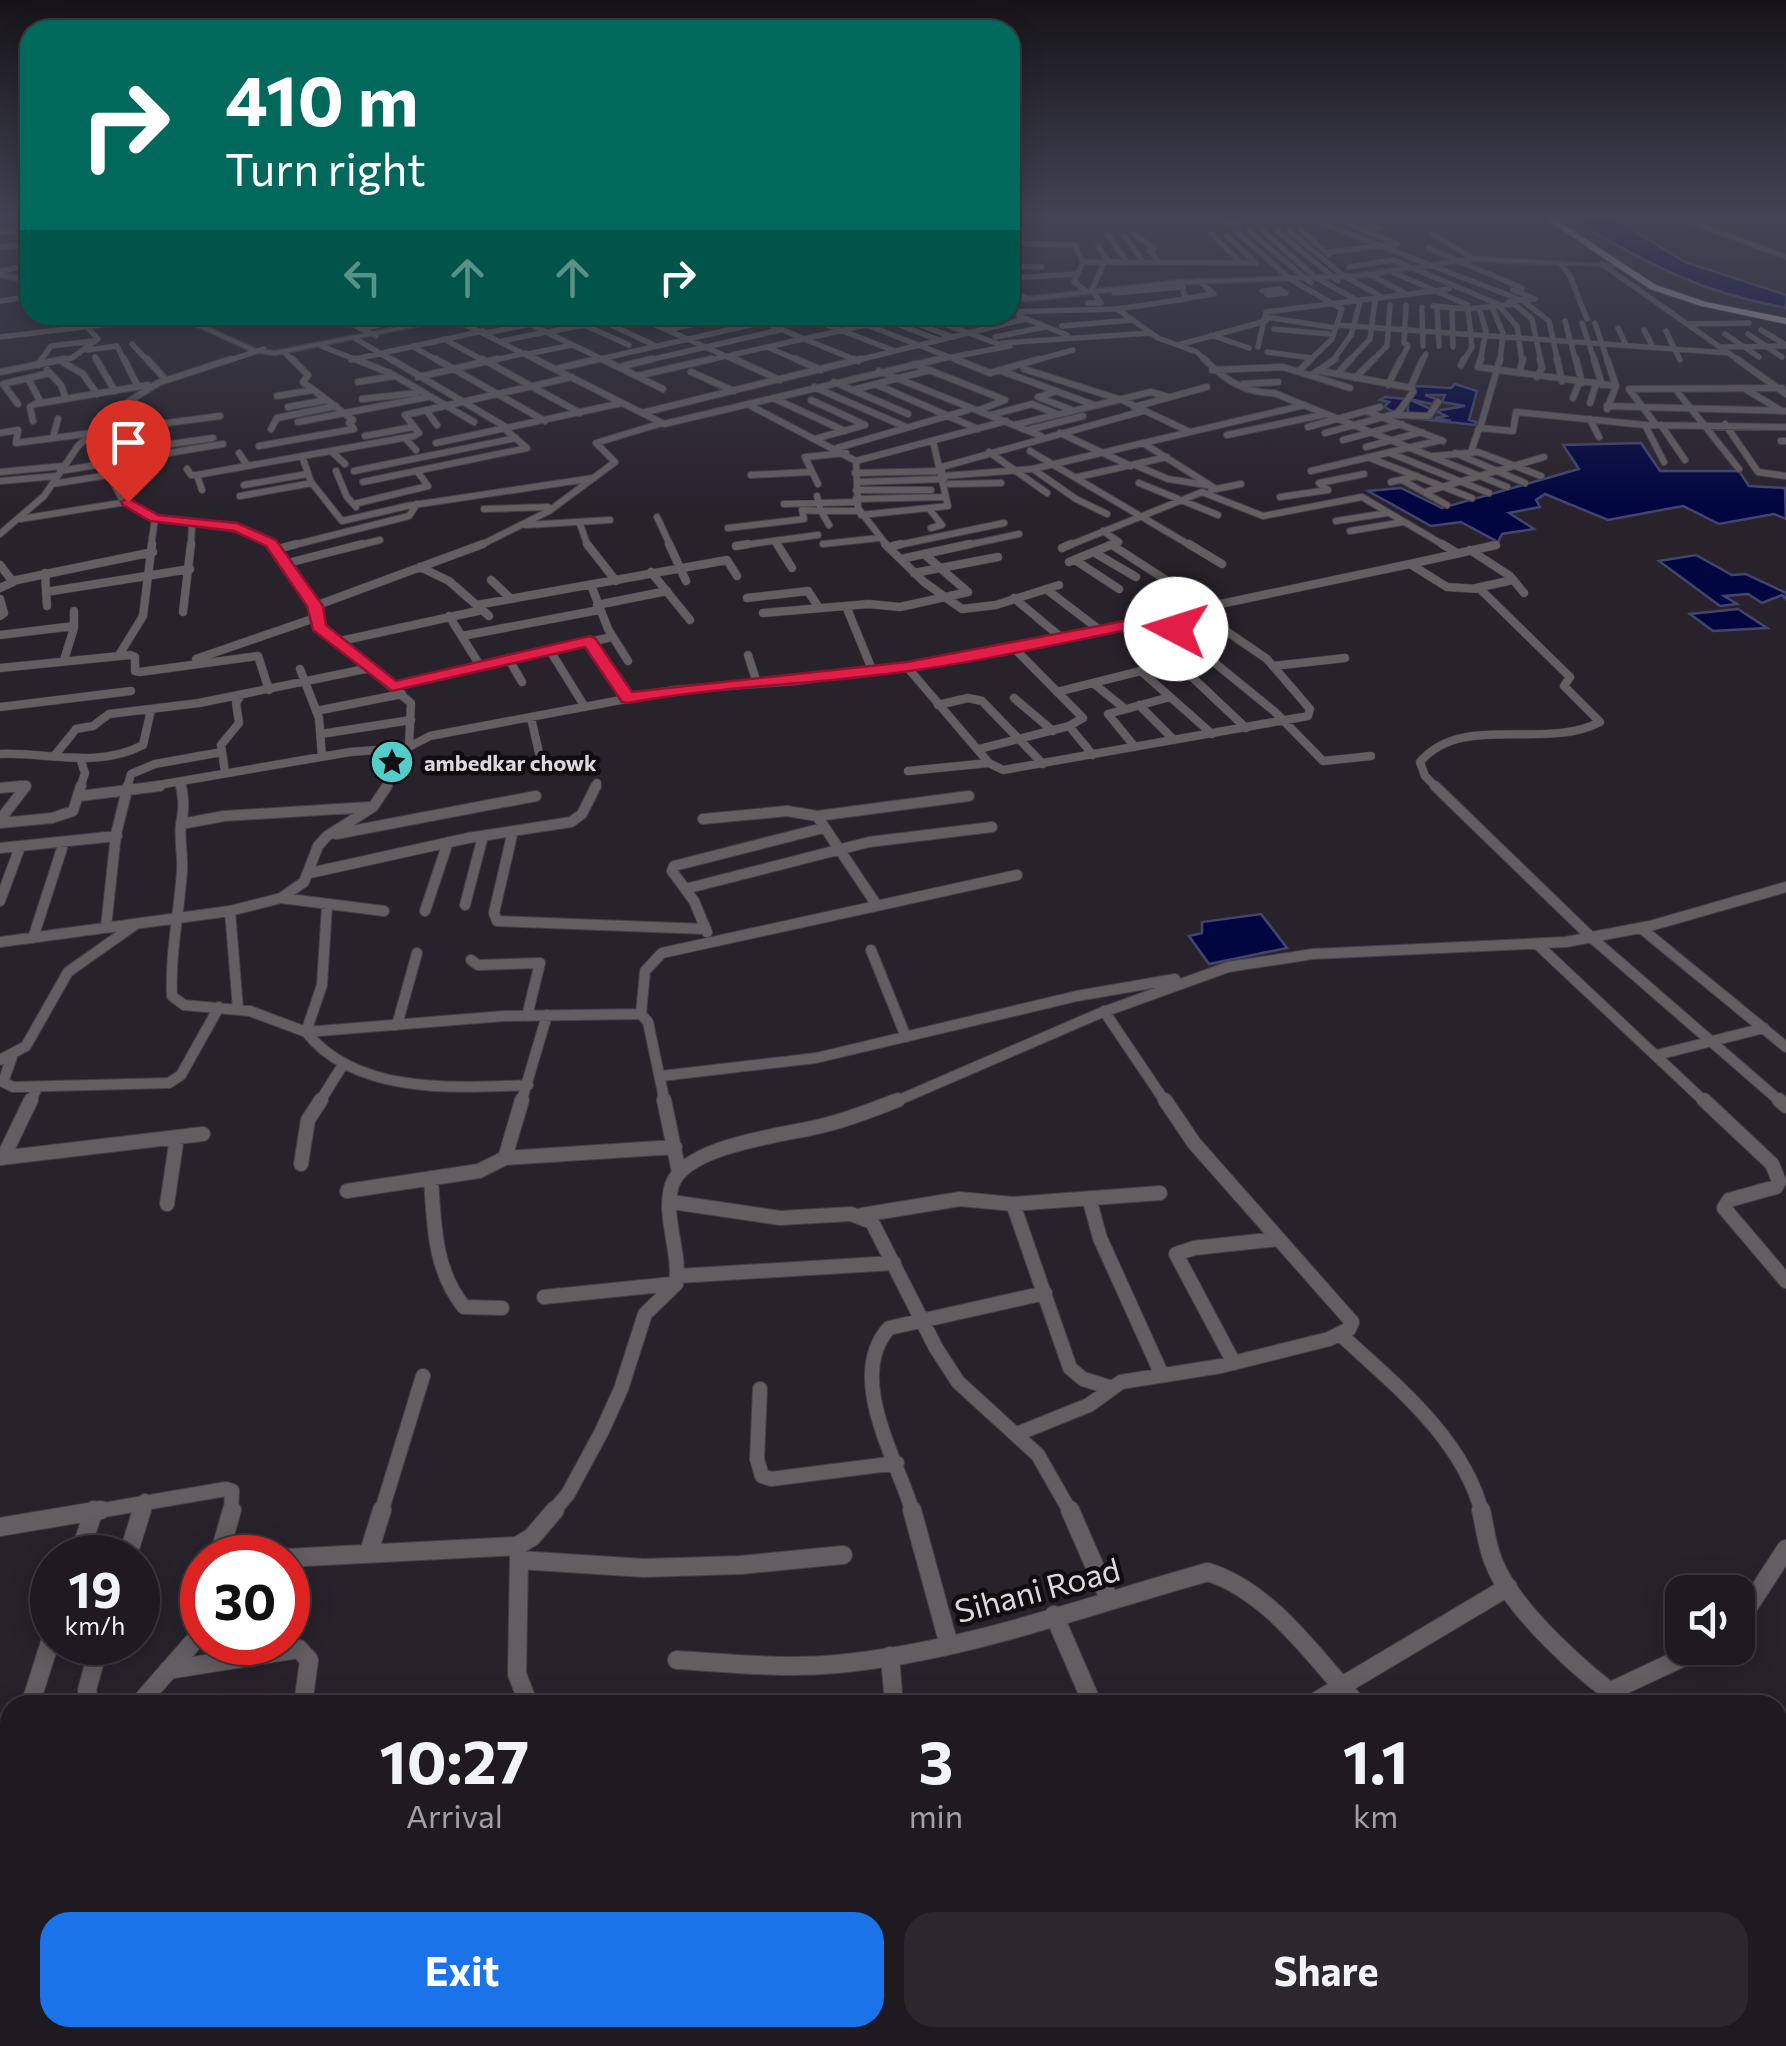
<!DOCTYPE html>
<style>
body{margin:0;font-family:Commissioner,sans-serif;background:#2b272d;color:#f1f3f6;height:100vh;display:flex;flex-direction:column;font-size:38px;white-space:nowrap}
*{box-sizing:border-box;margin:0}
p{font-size:32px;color:#a1a1a5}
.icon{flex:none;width:55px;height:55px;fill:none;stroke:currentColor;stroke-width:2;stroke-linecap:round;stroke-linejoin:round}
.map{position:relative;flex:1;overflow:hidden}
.side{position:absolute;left:0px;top:1695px;width:1788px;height:352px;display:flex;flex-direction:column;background:#1e1a20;border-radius:30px 30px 0 0;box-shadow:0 5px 25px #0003,0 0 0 2px #3c383e}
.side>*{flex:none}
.hud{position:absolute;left:20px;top:20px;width:1000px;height:305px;border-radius:30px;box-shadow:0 5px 25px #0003,0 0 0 2px #3c383e;background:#00695c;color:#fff;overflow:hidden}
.tools{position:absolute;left:1665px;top:1575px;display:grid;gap:20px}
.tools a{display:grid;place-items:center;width:90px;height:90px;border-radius:20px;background:#1e1a20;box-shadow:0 5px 25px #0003,0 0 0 2px #3c383e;font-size:50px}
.speed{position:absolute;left:30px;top:1535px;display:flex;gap:20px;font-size:50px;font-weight:700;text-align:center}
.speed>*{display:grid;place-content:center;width:130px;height:130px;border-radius:50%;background:#1e1a20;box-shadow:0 5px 25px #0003,0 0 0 2px #3c383e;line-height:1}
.speed small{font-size:25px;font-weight:400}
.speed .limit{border:15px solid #d22;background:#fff;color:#111}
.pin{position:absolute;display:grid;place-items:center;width:85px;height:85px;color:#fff;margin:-102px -42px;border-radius:50% 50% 50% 0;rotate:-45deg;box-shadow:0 0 10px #0007}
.pin .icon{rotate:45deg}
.me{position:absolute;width:110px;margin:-55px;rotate:275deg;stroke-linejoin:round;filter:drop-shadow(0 0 8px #0008)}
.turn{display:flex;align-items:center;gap:35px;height:210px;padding:0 40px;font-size:45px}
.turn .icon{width:130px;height:130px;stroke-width:2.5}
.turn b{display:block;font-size:70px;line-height:85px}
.lanes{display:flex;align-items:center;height:95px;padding:0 40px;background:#0003;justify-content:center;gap:50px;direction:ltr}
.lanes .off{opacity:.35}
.eta{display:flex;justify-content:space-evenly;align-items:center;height:170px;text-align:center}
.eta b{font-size:60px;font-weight:700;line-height:70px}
.action{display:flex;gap:20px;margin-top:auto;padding:20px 40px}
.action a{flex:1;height:115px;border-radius:30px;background:#1a73e8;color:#fff;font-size:40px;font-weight:700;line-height:115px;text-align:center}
.action a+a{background:#2b272d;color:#f1f3f6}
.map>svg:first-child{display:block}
.water{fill:#020640;stroke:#43456f;stroke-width:2.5}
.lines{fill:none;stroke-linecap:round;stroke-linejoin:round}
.minor-far5-casing{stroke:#453f48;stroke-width:6}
.minor-far4-casing{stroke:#453f48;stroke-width:8}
.minor-far3-casing{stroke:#453f48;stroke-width:9}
.minor-far2-casing{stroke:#453f48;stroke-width:12}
.minor-far1-casing{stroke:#453f48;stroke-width:16}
.minor-casing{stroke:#453f48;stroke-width:20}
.tertiary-casing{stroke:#453f48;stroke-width:3}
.trunk-casing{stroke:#453f48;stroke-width:2}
.minor-far5{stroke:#625e61;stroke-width:5}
.minor-far4{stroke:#625e61;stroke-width:6}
.minor-far3{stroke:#625e61;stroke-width:8}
.minor-far2{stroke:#625e61;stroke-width:10}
.minor-far1{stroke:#625e61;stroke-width:14}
.minor{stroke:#625e61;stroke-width:18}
.tertiary{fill:#625e61;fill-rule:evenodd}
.trunk{fill:#aca1a8;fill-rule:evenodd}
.route{fill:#e11d48;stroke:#92132f;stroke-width:2.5}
.labels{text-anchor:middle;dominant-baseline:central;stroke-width:9;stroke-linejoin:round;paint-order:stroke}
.far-poi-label{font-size:22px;font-weight:bold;fill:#dcd9de;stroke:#0f0d10;text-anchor:start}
.near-street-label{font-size:32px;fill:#dcd9de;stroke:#0f0d10}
</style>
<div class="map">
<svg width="1786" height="2046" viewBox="0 0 1786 2046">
<rect width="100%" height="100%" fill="#28222b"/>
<path class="water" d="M1571,219H1615L1685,262L1786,295V308C1698,292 1647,263 1571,219Z
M1455,384L1477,391L1469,420L1476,422L1475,425L1410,418L1451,421L1435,418L1446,416L1438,412L1441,410L1465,406L1442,402L1445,395H1425L1436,399L1432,404L1409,399L1431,409L1426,416L1408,415V404L1403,403L1394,412L1384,407L1389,402L1380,400L1385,397L1406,399L1416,386L1451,388Z
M1641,443L1660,471H1739L1749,486L1785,488L1786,519L1774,514L1719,524L1683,506L1608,520L1545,494L1536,500L1540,507L1509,513L1534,529L1502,534L1498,542L1461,522L1431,526L1368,491L1401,488L1442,508L1579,469L1563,445Z
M1696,555L1732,575L1746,574L1786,593V599L1782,595L1762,603L1748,594L1724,596L1737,604L1720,606L1659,561Z
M1738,609L1767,628L1713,631L1690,614Z
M1261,914L1287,948L1209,964L1189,936L1202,933V922Z"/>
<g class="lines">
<g class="minor-far5-casing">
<path id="minor-far5" d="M1311,219L1521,300L1509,302
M1360,219L1379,228L1370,229
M1683,219L1786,257
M1224,223L1275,219
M1301,230L1329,255
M1249,231L1311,283
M1263,231L1315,277L1360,302L1351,335L1332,362
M1277,231L1338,281
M1289,231L1344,276L1380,296
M0,232L30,229
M1237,232L1290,279L1342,309L1332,339L1308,362
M1211,233L1241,263
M1134,234L1154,248L1150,251L1159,262
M1433,234L1474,259
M1108,235L1127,262
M1010,236L1026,244L1075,245L1083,262L1074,282L1086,291
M1125,236L1143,262
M1098,246L1109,262
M0,247L30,244
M1428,248L1522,288
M1329,252L1397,244L1337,219
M1083,262L1256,263L1227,236
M1560,263L1570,276L1587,319
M1602,264L1741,362
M1010,266L1042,267
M1349,267L1393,260L1498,304
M0,271L30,265
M1390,271L1468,305
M1368,274L1403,292
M1010,278L1077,274
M1513,290L1535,299L1521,300
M1010,291L1028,299
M1262,291L1279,289L1286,293L1267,295
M1114,293L1183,287
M1188,298L1214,294L1199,281
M1522,300L1549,321L1558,362
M0,301L20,298
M1088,303H1101L1092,290L1103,265
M1498,305L1517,326L1522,362
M1433,306L1468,309L1514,304L1532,319L1541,362
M1422,307L1423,346
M1437,307L1439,346
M1492,307L1503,333L1500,362
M1452,308L1453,347
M1479,308L1486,331L1480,362
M1117,309L1186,299L1180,282
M1010,312L1117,309L1158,338L1197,352L1207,362
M446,315L540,362
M511,315L608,362
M590,315L656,346
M633,315L739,362
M746,315L858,361
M801,315L895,351
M895,315L952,337
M919,315L1004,346
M955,315L988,328
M1019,316L1067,335
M1265,317L1336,328
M859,321L883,315
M888,321L939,340
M1565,321L1576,362
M649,322L679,315
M1582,323L1595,362
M1595,323L1608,362
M352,324L376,336
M1688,324L1749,323
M469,325L518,315
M584,325L629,345
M867,325L962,362
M1337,325L1729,353
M1062,326L1133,320
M1618,328L1626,345
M361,329L422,315
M1274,329L1329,334
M667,330L706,321
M1644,330L1653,347
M1761,330L1786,345
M1666,331L1680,360
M549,332L603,321
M486,333L531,324
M1725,334L1759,357
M1748,334L1782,357
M1211,335L1249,348
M0,337L184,315
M995,337L1045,327
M356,339L395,362
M444,339L486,362
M502,341L546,332
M1002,343L1151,333
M132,344L149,362
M1178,345L1266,321
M321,346L362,362
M412,346L440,362
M767,347L802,362
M1258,347L1266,312L1449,289
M1722,347L1786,346
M87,350L117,346L125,362
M284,352L294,362
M1267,352L1312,358
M528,354L572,345
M95,357L98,362
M351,360L483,331
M40,362L51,346L93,341
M52,362L72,358L98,339L89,329
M224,362L264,349
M486,362L526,353
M587,362L794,315
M641,362L780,330
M700,362L866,325
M850,362L1026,319
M926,362L1010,346
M1030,362L1073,350
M1348,362L1370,339L1375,301
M1371,362L1387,346L1390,305
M1400,362L1408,346L1404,343L1406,305
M1422,362L1426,354
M1463,362L1472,347L1468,309"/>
</g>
<g class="minor-far4-casing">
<path id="minor-far4" d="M96,359L115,391
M124,359L138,387
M147,359L166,380
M355,359L392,374L474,422
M391,359L509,429
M436,359L545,421
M482,359L580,413
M535,359L664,424L939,359
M602,359L663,389
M734,359L780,380
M796,359L821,370
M854,359L858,361
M955,359L990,373L1039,359
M1204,359C1225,380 1244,393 1274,393L1507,487
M1481,359L1478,367L1616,386
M1557,359L1562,381
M1576,359L1582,383
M1594,359L1602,385
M1737,359L1786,394
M61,361L83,374L97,394
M914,364L1005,400L979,410
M38,365L42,359
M1461,365L1464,359
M619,367L652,359
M556,369L598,359
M1024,369L1122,400L1190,432
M47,370L61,385L66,399
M999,370L1094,405
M1212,370L1283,367L1350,388
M879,371L1041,436
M1299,371L1311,359
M1321,371L1412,388
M0,372L64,359
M691,372L734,391
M1519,373L1523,359
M1337,374L1351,359
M1312,375L1335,359
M637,376L711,359
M418,377L497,359
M1537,377L1542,368L1540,359
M28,378L41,403
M1355,378L1374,359
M358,382L395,376
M834,382L908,414
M875,384L978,429
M1243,384L1278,382
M1388,385L1401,359
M814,387L906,427
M853,390L930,370
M1676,390L1739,469
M1747,390L1782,411
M1057,391L1038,397L1072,410
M277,396L313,390
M773,398L845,431
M1573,398L1579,383
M362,399L417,393
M811,400L865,425L818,438
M1590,403L1596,384
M18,404L3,384L50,373
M749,405L856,461L858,508L888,547
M1607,406L1786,411
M288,407L326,400
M1134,407L1207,387
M1607,409L1616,386L1607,359
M426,410L437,425
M1366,411L1443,441
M642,413L861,359
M991,415L1032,404L1057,414
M1395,415L1429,416L1438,402
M1590,419L1599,437
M33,421L30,407L35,404L148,385
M298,422L428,397
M1725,424L1758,472L1786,476
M1014,425L1151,392L1169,397
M1645,425L1664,462
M1656,425L1629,389L1782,388
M1661,425L1685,460
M1308,427L1380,407
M1480,428L1500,359
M271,429L277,418L336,406
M1028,430L1083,416
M0,433L18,430L16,443L220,416
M1060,433L1131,466
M1325,433L1398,413L1413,392L1411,386L1423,359
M1227,435L1326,414
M365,436L413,427
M53,437L58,419
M405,438L416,450
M1343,440L1402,424
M1781,441H1786
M436,443L622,403
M1143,443L1216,489
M116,445L122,451L213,438
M259,446L354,429L349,423L353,420L303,382L308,375L292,359
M1366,447L1422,432
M837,448L968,410
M1472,449L1479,428L1513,431L1516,412L1645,425L1786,427
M331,451L345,464
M1030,451L1193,547
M989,452L1047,493
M239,453L247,465
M1390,453L1489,493
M1455,453L1525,483
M302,456L311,482L342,521L407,506L594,478
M1434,456L1478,452L1541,476
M1370,458L1472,498
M856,461L1006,421
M1135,465L1168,479L1206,485
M942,467L1143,411
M187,469L191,475H197L414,436L419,433L405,415L572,377
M1033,469L1305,405
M60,471L223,444
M336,471L347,497L356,507
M354,471L516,438
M1311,471L1441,440
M0,472L63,466
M855,473L942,471
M109,475L124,502
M197,475L202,490
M751,475L811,472
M943,476L1033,469L1076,499L1107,514
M1078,477L1167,457
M1402,480L1447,505
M0,481L57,476
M363,482L527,448L506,430
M857,482L944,479
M1391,482L1417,476
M1139,483L1218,515
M52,484L153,468
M818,484L805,457L846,453
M949,484L1001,483
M244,485L307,474
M856,490H931
M1211,490L1241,484
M1328,490L1319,483L1364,474
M1425,492L1544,457
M240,496L312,483
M1280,497L1328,490
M856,499L946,497
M354,504L428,486L417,471
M784,504L857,502
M484,509L548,507
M930,510L942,525L931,528
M861,515L948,506L933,441
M657,517L671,547
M20,519L127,502L155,518L245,530L274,547
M1336,521L1387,513
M580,524L588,547
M526,525L610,520
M829,525L821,511H860
M728,528L804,519L802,510L821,511L817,496
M1103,531L1119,542L1107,547
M1350,531L1403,522
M0,534L44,496L78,446L128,402L158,383L231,359
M775,541L779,547
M823,544L879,538
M736,546L818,535
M151,547L155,518
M191,547L192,523
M286,547L409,516L417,504
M352,547L380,540
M477,547L549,511L615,462L596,443L662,423
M889,547L1004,523
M958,547L1019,534
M1065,547L1202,492L1263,516L1362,497L1447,547
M1487,547L1496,545"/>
</g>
<g class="minor-far3-casing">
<path id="minor-far3" d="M270,544L278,549L315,606L318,627L411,703L409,745
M587,544L616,581
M669,544L686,581
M777,544L792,568
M885,544L924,582L962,609L996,605L1059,585
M1189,544L1222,564
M1442,544L1457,553
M1112,545L1166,580
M736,546L748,544
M889,547L901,544
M1062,548L1071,544
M278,549L296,544
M1470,550L1510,576L1524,593
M1095,553L1136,577
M901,559L970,544
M1075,560L1119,589
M1069,562L1113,544
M288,563L362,544
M1410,564L1496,545
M0,565L13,582L0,588
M420,567L449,581L489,616
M651,572L690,620
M45,573L47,606
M914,573L998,557
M491,580L511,599
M12,581L153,552
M591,585L608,629L628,661
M1476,588L1513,580
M1046,589L1101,631
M46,592L190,569
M747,598L808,591L819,608
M1014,598L1063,639
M0,599L4,613L0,616
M477,605L727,560L737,576
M597,605L667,591
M315,606L483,544
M846,606L873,672
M183,612L191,544
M763,613L869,604L900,607L968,592L924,554
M449,616L479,664
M1161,619L1275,712L1323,761L1371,756
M0,635L74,626
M462,636L599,610
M589,641L627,698
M336,642L482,610
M549,649L585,707
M119,655L143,616L152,544
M748,655L757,683
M508,658L522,682
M196,659L315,618
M64,660L74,628V611
M1176,662L1246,728
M1273,666L1345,658
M907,667L989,763L1003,770L1308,716L1310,709L1267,659L1197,611
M0,668L130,655L135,657V671L140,672L258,656L269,690
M300,669L319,718L322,757
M1141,671L1212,734
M1093,683L1124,708
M392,686L612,637
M1057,692L1208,654
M1014,698L1053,731
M938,705L968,698L982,701L1043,764
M1139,705L1174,740
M0,707L131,691
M316,711L402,694
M531,718L540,757
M1069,726L1093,755
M321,734L411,720
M1135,747L1108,714L1170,697
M979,749L1069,726L1083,718L1014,648
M0,754C49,752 97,769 143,745L151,710
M55,755L76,729L93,726L109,714L199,703L370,668
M80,758L85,773L80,788
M908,771L989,763
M225,772L221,745L239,723L236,703L241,695
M181,783L182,788
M0,788L26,785
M24,788L26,785
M127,788L131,774L155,764L222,752
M141,788L350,752L403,748
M387,788L397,753L430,736L674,690L795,681L964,658L1410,564L1447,587L1480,589L1570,677L1564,686L1600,722C1546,751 1462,712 1420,762L1425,776L1437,788
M595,788L597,783"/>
</g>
<g class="minor-far2-casing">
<path id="minor-far2" d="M181,786C184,801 184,809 181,824C179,838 183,856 182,871C179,914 170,953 172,996L184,1005L250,1011L306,1032L504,1016L641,1014L648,1022L665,1103
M1435,786L1592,938L1782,1103
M0,788L21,786
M80,796L160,786
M703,819L787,811L817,816
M0,820L26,786
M0,823L52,818L73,811L81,786
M181,824L224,816L369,807
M513,831L494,913L497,921L706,929
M336,834L536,796
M0,848L117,836
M310,873L468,838L571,822L582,814L596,786
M685,889L869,842L992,827
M281,898L384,911
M0,901L20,847
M876,904L817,816L969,796
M465,905L483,836
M327,906L322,985L306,1032C356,1095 455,1088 528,1085
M230,911L238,1009
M425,911L448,842
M106,927L116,834L128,786
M1642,929L1786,1047
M707,932L694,901L672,871L674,866L823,828
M33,938L64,842
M0,942L230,911L281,898L304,882L318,846L327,836L373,807L387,786
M1537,944L1706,1103
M871,950L906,1037
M471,960L478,965L540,963L527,1016
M1104,1011L1166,1103
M641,1014L645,971L662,953L1017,875
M397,1025L417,953
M1657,1055L1764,1028
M12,1057L3,1082L13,1087L169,1083L181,1075L219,1007
M0,1060L26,1046L68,972L136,924
M661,1076L816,1058L1077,996L1175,979
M30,1103L37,1088
M319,1103L344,1063
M521,1103L547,1015
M892,1103L1098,1014L1228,967L1313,954L1566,942L1650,926L1786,887"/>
</g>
<g class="minor-far1-casing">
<path id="minor-far1" d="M664,1100L679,1172
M1704,1100L1772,1164L1779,1181L1776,1187L1729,1200L1724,1208L1786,1281
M1779,1100L1786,1106
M0,1158L203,1134
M3,1158L31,1100
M505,1158L675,1147
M301,1164L308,1120L321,1100
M431,1178C434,1224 434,1270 464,1307L502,1308
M347,1191L479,1171L505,1158L522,1100
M1089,1198L1100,1238L1162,1375
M672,1202L780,1218L851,1214L872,1222L936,1348L958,1382L1038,1455L1071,1513
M167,1204L177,1137
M1013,1204L1160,1193
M862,1215L960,1199L1013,1204L1070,1368L1083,1379L1112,1388
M678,1276L894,1263
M544,1297L672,1284
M1341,1335C1395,1385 1463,1438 1482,1513
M1234,1363L1176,1254L1194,1248L1278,1239
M760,1389L757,1459L762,1476L771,1479L897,1463
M1017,1434L1089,1405L1121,1382L1221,1366L1329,1339L1349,1329L1352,1322L1194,1143L1165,1100
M86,1513L226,1489L232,1491L231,1513
M141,1513L145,1501
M381,1513L423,1376
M552,1513L568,1494L602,1431L621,1389L645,1314L676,1284C681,1251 662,1216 672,1185C686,1144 788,1135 825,1125C850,1119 874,1109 898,1100
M913,1513C898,1461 845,1377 889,1328L1045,1293"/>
</g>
<g class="minor-casing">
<path id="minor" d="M912,1510L949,1645
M1070,1510L1109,1599
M1481,1510C1485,1528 1487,1547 1494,1563C1514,1612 1585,1675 1628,1705
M0,1527L101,1510
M369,1552L382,1510
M519,1557L517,1674L529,1705
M78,1558L94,1510
M127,1558L142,1510
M218,1558L232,1510
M286,1558L517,1546L532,1537L555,1510
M519,1560L644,1568L740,1565L843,1555
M1054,1615L1093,1705
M1738,1623L1786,1549
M890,1656L894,1705
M677,1660C730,1663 784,1669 837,1664C965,1652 1086,1606 1208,1572C1271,1592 1315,1658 1358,1705
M168,1670L299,1649L309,1660L303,1705
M1609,1692L1703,1648
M30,1705L52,1636
M90,1705L87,1690L100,1642
M138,1705L202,1632
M1310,1705L1508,1587
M0,1768L10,1751
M1619,2038L1624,2046
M33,2046L35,2038"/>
</g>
<g class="tertiary-casing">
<path id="tertiary" d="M1474,257L1622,265L1619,267L1474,261L1356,278L1181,284L1010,303V299L1181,280L1356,274Z
M0,273L30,278V282L0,277Z
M171,315H180L256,349L275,351L459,315H472L275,355L253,352Z
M834,315C846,315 854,321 865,322C883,325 904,315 922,315L867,327Z"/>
</g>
<g class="trunk-casing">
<path id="trunk" d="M1546,219H1555L1656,285L1706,302L1786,318V324L1701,306L1650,289Z"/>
</g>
<use href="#minor-far5" class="minor-far5"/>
<use href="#minor-far4" class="minor-far4"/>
<use href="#minor-far3" class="minor-far3"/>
<use href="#minor-far2" class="minor-far2"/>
<use href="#minor-far1" class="minor-far1"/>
<use href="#minor" class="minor"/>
<use href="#tertiary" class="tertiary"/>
<use href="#trunk" class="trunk"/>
</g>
<linearGradient id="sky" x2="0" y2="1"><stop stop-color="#161318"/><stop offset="0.43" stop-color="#424455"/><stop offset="1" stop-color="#424455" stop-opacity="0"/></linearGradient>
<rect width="1786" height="505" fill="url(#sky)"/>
<path class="route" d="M128,498L158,515L237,523L276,540L323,606L326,625L396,681L590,636L595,638L632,692L907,662L1161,614L1184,629L1176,634L1158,624C1073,640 988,661 902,672C811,685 718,686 628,703L622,702L585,647L392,691L313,630L307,606L266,546L234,531L150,521L123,505L121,502Z"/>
<defs>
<g id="sight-disc" transform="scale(2.25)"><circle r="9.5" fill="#53cdc9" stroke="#0f0d10"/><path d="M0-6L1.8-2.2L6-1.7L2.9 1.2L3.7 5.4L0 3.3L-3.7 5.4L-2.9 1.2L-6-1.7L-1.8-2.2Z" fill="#111"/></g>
</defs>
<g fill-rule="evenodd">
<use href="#sight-disc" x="392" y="762"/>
</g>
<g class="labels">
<g class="far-poi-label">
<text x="424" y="762">ambedkar chowk</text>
</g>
<g class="near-street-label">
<text transform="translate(1037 1589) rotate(-15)">Sihani Road</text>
</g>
</g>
</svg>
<div class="tools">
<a><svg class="icon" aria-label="sound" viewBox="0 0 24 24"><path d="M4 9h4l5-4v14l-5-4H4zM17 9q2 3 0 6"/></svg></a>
</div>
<div class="speed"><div>19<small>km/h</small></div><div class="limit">30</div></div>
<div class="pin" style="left:128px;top:502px;background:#d93025"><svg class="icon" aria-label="arrive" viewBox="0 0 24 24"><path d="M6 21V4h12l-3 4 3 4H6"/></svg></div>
<svg class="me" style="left:1176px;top:629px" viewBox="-20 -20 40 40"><circle r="19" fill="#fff"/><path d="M0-13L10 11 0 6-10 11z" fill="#e11d48"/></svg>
<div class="hud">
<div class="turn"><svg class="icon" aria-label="right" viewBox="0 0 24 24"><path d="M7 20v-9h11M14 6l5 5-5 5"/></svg><div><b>410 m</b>Turn right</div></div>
<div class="lanes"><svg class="icon off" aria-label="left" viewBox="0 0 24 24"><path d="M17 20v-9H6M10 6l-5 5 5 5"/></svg><svg class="icon off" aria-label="ahead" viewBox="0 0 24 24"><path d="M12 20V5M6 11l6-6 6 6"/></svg><svg class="icon off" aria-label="ahead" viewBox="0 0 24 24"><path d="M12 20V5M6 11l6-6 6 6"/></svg><svg class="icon" aria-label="right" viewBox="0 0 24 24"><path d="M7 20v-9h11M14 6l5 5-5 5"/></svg></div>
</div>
<section class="side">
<div class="eta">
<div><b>10:27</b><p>Arrival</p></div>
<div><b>3</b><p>min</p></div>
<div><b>1.1</b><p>km</p></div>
</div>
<div class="action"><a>Exit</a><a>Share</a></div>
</section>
</div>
